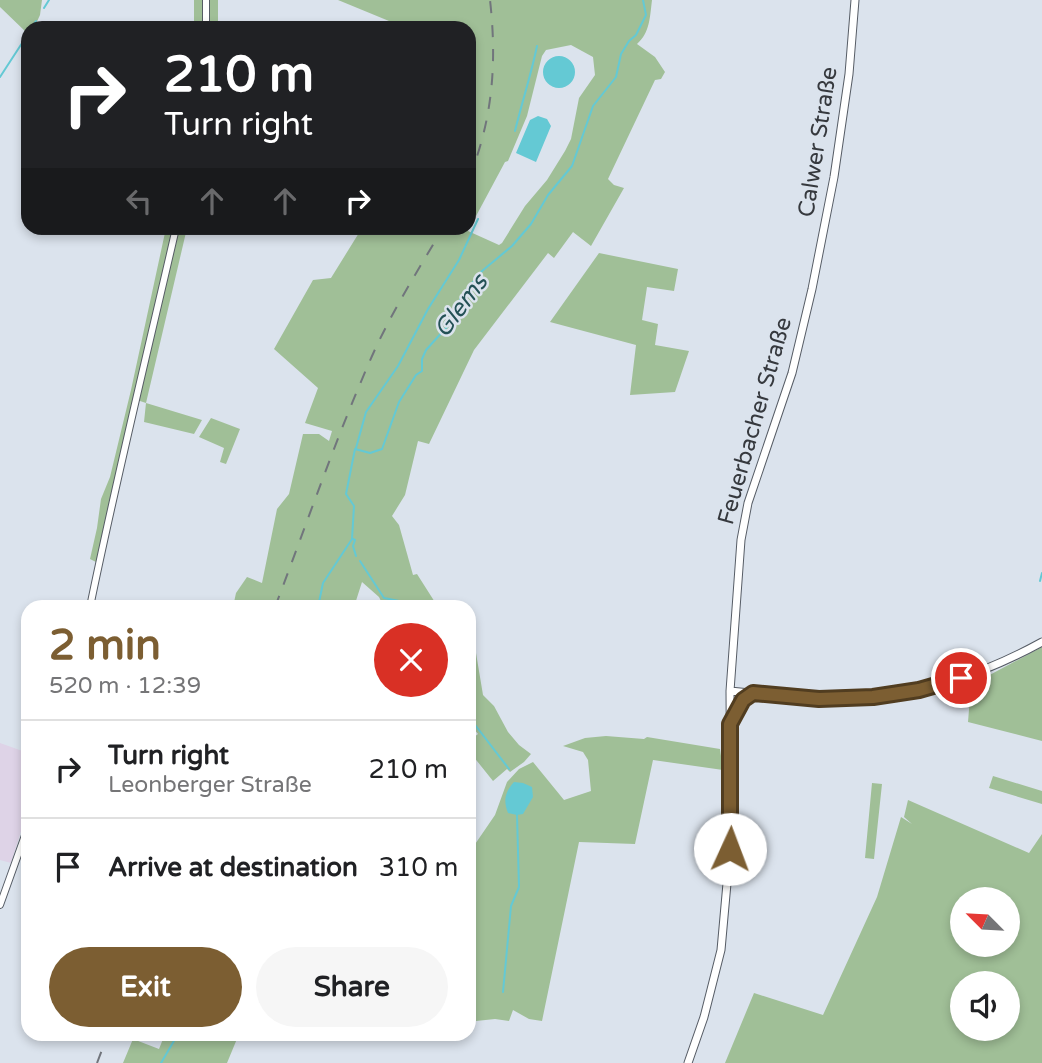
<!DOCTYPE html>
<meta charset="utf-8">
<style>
body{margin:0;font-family:"Varela Round",sans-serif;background:#f6f6f6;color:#202124;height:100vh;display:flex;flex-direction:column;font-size:26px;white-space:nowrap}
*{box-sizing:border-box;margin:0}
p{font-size:23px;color:#757577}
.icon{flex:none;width:38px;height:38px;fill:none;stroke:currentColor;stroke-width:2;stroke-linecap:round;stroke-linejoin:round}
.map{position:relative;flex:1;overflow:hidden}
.drawer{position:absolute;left:21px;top:600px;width:455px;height:441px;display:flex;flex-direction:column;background:#fff;border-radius:21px;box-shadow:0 4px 10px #0003}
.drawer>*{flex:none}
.hud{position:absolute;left:21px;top:21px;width:455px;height:214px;border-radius:21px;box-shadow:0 4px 10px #0003;background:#202124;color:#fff;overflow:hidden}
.needle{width:46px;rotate:294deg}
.buttons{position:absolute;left:950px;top:887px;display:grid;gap:14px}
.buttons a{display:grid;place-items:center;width:70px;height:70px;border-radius:50%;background:#fff;box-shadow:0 4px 10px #0003;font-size:35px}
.pin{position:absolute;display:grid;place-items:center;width:60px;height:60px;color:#fff;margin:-30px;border:4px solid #fff;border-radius:50%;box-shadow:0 2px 7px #0007}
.me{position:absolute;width:77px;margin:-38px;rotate:2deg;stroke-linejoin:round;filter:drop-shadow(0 0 5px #0008)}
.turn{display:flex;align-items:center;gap:24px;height:147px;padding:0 28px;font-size:32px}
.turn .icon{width:91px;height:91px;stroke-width:2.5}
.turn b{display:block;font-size:49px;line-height:60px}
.lanes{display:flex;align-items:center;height:66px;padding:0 28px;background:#0003;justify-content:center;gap:35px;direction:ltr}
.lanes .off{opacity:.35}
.round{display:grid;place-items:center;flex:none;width:74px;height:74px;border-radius:37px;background:#f6f6f6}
.headline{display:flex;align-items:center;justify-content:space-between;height:119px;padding:0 28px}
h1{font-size:42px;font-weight:800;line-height:52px;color:#7c5e32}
.action{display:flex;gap:14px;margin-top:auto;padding:14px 28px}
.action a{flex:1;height:80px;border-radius:42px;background:#7c5e32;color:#fff;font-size:28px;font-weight:800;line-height:80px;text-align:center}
.action a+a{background:#f6f6f6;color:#202124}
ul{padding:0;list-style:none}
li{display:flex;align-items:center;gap:21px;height:98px;padding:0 28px;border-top:2px solid #e0e0e0}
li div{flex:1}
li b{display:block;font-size:26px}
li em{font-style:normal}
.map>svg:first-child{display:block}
.commercial{fill:#ded3e7}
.green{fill:#a0bf97;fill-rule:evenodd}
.water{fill:#64c9d4}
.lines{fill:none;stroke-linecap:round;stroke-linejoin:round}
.stream{stroke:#64c9d4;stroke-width:2}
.tertiary-casing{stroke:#565c65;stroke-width:8}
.secondary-casing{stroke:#565c65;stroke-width:9}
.tertiary{stroke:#fff;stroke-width:6}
.secondary{stroke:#fff;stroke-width:7}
.rail{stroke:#71757c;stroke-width:2;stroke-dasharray:12 12;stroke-linecap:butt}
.route-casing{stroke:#513d20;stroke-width:18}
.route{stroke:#7c5e32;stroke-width:12}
.labels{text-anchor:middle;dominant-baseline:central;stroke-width:5;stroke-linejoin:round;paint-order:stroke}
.street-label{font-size:23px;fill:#36393e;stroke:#dbe3ed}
.water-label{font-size:24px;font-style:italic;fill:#245156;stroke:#dbe3ed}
</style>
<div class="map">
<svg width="1042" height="1063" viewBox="0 0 1042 1063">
<rect width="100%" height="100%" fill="#dbe3ed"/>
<path class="commercial" d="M0,743L28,753V809L11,863L0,860Z"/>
<path class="green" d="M0,0H42L40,15L34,28H28V34L0,7Z
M194,0H218V28H194Z
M338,0H652C650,16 650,33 637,44L655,57L665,72L661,79L655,80L608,179L614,185L624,188L591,246L573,232L554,258L548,253L474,350L429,444L418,441L405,495L392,516L399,525L413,575L417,574L438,607H384L379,597L362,582L354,607H233L236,593L247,577L262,583L277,509L289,494L303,434H319L329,441L332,431L305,423L318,388L274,349L313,280L331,278L362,228H469V81L471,74L469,73V28H406ZM571,45L593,57L595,75L579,98L571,139L565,151L547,180L525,206L502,243L499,245L468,231L505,162L508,161L527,116L542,56L546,50Z
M166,228H187L146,403L202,420L194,434L144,422L146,403L137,400L98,563L90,559L97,528L101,499L110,477L131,390Z
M599,253L678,269L674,291L647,287L642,320L658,324L655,345L689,351L675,392L630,395L636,345L550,322Z
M211,418L240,429L226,464L220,462L224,448L199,437Z
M469,642L476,653L483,695L494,706L508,732L519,745L531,754L524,762L510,772L507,769L493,781L469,751V741L478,734L469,723Z
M1042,647V741L968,722L971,685Z
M606,736L644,739L647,737L720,749L723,770L653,760L635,844L579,842L542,1021L529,1019L513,1010L509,1021L495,1019L476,1021L475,953L469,908V853L495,815L507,782L519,769L533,762L564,800L591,791L588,760L583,752L563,746L585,738Z
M993,776L1042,791V804L989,788Z
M872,783L882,784L874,859L865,858Z
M908,800L1029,853L1042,834V1063H725L754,993L823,1015L877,897L901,817L912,824L904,817ZM962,900H1008V945H962ZM962,984H1008V1029H962Z
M153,1034H239L227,1063H123L133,1039L159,1049L163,1039Z"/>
<path class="water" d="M543 72a16 16 0 1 1 32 0a16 16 0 1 1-32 0Z
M538,116L547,119L551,126L536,162L516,153L530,120Z
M514,782L523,783L532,787L533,797L523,814L517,815L508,813C503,800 505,792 514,782Z"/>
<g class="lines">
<path class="stream" d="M44,8L49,0
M31,28L36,21
M0,77L26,37
M515,131C522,102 531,75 537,46
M356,448L366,412L398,366L428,309L459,260L478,219
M353,539L355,540L353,546L356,556
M360,561L384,598L399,601L405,607
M1040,581L1042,573
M318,607L323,583L352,539L354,506L346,494L355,449L370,453L382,449L399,402L416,375L422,371V359L426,350L454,319L461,297L482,271L512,246L531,224L548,195L572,166L593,106L616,77L621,54L629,41L636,35L646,15L643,0
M469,717L509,769
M503,992L511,906L519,887L517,815
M161,1063L178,1034"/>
<g class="tertiary-casing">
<path id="tertiary" d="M206,0V28
M90,607C116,480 147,354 176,228
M0,905L28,827"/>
</g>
<g class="secondary-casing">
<path id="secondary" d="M730,691C852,704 931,703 1042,642
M732,720L740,703L753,693
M688,1063L704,1017L721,950L731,839L730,691L741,540L748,503L792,373L812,289L834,177L849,74L855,0"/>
</g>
<use href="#tertiary" class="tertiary"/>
<use href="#secondary" class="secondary"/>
<path class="rail" d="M469,178C493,119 497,62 490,0
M275,607C306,526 334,443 369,363C389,316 417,272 443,228
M97,1063L108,1034"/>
</g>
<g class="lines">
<g class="route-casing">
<path id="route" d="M730,849V724L743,700L753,693L819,699L873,697L919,690L961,678"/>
</g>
<use href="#route" class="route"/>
</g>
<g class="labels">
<g class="street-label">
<text transform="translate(818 142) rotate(-81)">Calwer Straße</text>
<text transform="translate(755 421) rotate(-74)">Feuerbacher Straße</text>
</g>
<g class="water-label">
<text transform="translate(461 306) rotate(-53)">Glems</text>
</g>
</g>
</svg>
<div class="buttons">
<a><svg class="needle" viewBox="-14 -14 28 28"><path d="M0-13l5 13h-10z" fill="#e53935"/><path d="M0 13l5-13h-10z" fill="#757577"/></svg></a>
<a><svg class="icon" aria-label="sound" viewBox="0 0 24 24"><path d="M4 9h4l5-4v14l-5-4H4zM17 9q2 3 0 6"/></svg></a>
</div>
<div class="pin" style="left:961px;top:678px;background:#d93025"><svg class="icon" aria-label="arrive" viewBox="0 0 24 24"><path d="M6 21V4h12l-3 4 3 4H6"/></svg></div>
<svg class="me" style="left:730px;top:849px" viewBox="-20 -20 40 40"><circle r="19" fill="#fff"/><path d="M0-13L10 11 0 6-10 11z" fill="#7c5e32"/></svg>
<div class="hud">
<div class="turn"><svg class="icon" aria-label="right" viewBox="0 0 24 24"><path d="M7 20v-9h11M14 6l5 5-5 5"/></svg><div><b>210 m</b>Turn right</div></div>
<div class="lanes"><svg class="icon off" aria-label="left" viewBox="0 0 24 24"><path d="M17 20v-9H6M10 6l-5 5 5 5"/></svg><svg class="icon off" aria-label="ahead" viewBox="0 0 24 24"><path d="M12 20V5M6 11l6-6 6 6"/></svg><svg class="icon off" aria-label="ahead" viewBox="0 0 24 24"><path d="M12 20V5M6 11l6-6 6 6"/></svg><svg class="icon" aria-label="right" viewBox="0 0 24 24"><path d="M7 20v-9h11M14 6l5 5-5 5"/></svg></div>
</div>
<section class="drawer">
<div class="headline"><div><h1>2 min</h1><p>520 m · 12:39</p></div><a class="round" style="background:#d93025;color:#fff"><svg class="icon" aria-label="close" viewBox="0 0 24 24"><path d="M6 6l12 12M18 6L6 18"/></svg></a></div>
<ul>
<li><svg class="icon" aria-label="right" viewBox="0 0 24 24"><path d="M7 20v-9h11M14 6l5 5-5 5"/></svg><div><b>Turn right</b><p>Leonberger Straße</p></div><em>210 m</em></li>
<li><svg class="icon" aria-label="arrive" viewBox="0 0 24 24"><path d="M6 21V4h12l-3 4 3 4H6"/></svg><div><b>Arrive at destination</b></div><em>310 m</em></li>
</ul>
<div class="action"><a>Exit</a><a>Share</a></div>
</section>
</div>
